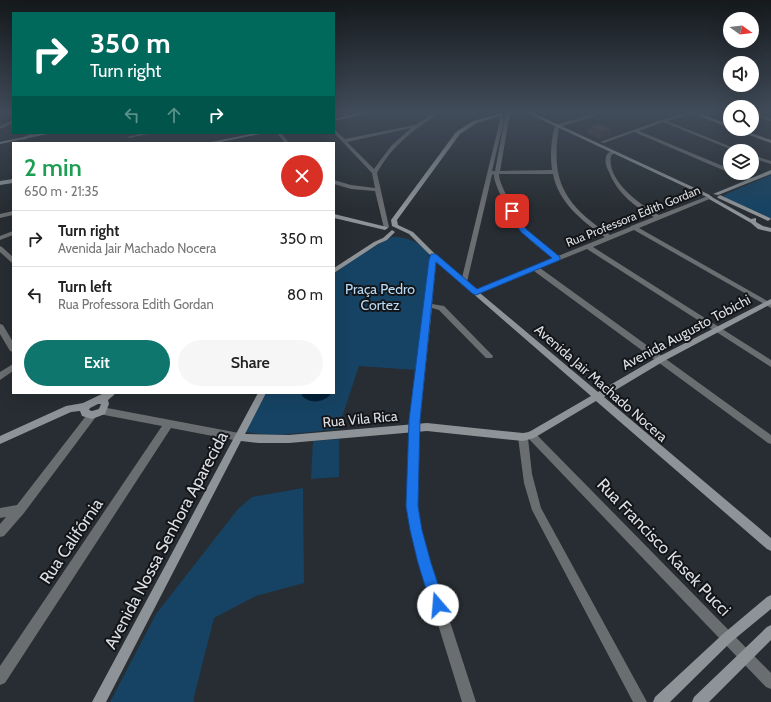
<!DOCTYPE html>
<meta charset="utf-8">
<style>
body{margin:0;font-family:Cabin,sans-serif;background:#f6f6f6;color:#222;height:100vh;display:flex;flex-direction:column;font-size:15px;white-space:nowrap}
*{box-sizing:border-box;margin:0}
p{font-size:13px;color:#767676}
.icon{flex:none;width:22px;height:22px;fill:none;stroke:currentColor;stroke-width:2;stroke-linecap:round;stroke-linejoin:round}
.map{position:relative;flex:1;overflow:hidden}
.drawer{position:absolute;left:12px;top:142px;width:323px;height:252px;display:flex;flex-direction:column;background:#fff;border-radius:0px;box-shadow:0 4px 16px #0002}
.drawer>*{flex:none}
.top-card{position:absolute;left:12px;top:12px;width:323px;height:122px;border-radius:0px;box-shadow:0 4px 16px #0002;background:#00695c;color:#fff;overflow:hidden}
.needle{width:26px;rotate:104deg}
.tools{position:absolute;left:723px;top:12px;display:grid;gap:8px}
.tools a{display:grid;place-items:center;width:36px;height:36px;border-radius:50%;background:#fff;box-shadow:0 4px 16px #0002;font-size:20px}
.pin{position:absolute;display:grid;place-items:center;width:34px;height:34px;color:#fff;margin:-17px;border-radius:8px;box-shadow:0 2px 6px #0006}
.me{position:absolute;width:44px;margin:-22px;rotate:342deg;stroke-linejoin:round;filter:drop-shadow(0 0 3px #0008)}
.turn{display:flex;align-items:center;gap:14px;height:84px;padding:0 12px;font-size:18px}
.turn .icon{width:52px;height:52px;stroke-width:2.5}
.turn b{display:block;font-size:28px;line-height:34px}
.lanes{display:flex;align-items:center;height:38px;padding:0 12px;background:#0003;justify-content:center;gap:20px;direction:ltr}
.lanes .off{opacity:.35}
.round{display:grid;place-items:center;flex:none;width:42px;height:42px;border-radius:21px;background:#f6f6f6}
.summary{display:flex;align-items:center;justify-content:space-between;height:68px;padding:0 12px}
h1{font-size:24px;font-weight:600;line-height:30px;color:#1e9e55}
.cta{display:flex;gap:8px;margin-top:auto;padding:8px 12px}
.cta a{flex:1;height:46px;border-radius:24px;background:#0f766e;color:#fff;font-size:16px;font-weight:600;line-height:46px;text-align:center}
.cta a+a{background:#f6f6f6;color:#222}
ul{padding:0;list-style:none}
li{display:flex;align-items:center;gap:12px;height:56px;padding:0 12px;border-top:1px solid #e0e0e0}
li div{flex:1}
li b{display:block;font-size:15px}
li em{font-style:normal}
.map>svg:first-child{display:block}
.green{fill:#164363}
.water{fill:#002037}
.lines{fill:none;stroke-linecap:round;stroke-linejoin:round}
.street{fill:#6b6e71;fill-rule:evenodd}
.secondary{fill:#8e9397;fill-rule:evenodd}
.wall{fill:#413b38}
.shaded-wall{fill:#35302e}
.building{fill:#4c4541;stroke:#35302e}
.route{fill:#1a73e8;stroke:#114b97}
.labels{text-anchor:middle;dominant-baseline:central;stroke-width:4;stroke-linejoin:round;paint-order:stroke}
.far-street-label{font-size:12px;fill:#dcdfe3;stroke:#131518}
.park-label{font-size:14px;fill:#b9daf6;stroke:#131518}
.street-label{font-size:14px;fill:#dcdfe3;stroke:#131518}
.near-street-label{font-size:17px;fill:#dcdfe3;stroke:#131518}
</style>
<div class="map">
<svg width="771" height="702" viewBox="0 0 771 702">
<rect width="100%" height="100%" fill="#272d32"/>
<path class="green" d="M771,175V218L723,197L726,194Z
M392,237C406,236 425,243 430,258L416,370L359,366L338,429C307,432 277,438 246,432L265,393H334V274L361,254Z
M339,439V477L311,479L313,441Z
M303,488L304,583L256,596L214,618L194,697V702H110L156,614L238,509L252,497Z"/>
<path class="water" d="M302,393H332C324,402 312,405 302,396Z"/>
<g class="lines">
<path class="street" d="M342,112H347L351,117L348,118Z
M352,112H357L359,115L356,116Z
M435,112H441C414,130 393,144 377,173L389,227L386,229L384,228L375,191L351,189L334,184V180L351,185L375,188L372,173L334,133V129L345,139L415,125ZM411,128L391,146L374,169L347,142Z
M506,112L510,113L500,171L552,170C550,156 551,139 555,125L600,112H608L559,127C550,182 565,205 610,235L630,227L631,226L654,217C635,207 617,193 609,172C606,166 604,161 607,154L611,151L615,152L611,156C606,180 641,206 659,215L708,196H712V198L639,228L771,303V308L634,230L593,247L771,360V367L587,249L540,268L771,435V444L768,443L534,271L478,294H474L472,292L474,290L553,259C543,250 531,242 522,232C516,225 492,183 494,174L492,175L467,282L466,284H462L461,282L500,120L498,115L501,114L504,120L492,171H495ZM499,174H553C558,202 583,222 605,237L558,256C548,248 536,239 527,230C520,222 498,183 499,174Z
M691,112L695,113L667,121L741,151H735L663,122L639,131L730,169V173L634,132L604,143L600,142L661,120Z
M752,112L771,119V121L752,114Z
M13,120V123L0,129V126Z
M31,133H37L24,140L20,139Z
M144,133H153L129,138L127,137Z
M277,133H281L289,143H285Z
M752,155L771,161V164L752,158Z
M732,173H739L755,180L750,181Z
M13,211V215L0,218V214Z
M13,231V235L0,240V236Z
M0,246L2,247L13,257V263L11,262L0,252Z
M434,253L437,255L432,304L444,306L493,356L492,358H486L439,310L432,308L420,420L417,506L421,530L431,563L476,702H462L419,563L411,530L407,506L410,420L424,307L423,305L425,303L431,255Z
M0,324L3,325L13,342V352L10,351L0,334Z
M13,364V371L0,380V372Z
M102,407L239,433L242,434L244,437L242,440L239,441L171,428L5,683L0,685V666L162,426L99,414L98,411L99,408Z
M92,411L95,412L97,415L95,418L24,513L4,536L0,537V524L6,517L0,518V508L17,505L89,412Z
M531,431L534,432L771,673V689L766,687L528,438L532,474L541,508L647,702H633L532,510L524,483L518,437L520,434L523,433L527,435L528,432Z"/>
<path class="secondary" d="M365,112H374L334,121V119Z
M506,112H514L477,123L460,134L397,220L398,225L413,232L443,262L598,392L658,357L771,299V304L664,361L604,397L771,538V551L767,549L596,401L534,438L523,441L427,431L289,443H259L241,441L106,702H92L258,393H266L245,434L289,435L427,423L523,433L529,432L591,396L439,264L409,234L392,226L391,220L456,132L473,121Z
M525,112H531L710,195V196L751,219L756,218V222L763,226L771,228V232L758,229L751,223L709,199V198Z
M689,112H696L730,125V128Z
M733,129H739L771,140V143Z
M43,133H52L0,144V142Z
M256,133H265L216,143H206Z
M771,170V174L718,195L713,194Z
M13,179V183L0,185V181Z
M720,195L770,218L771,219L768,221L766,220L718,198L717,197Z
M334,214L387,227L388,228L385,230L334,218Z
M392,230L395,232L387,240L378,244L334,273V268L374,242L383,238Z
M104,393H115L114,395L108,400L109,404L105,414L92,419L82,416L80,411L71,412L0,444V436L66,406L83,403ZM98,404H101L99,409L92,411L89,410L90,408Z
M771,595V609L731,642L670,702H653L655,697L723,634L767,597Z
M771,625V640L709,702H692L694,697L767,627Z"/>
</g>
<path class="wall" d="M600,124L610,136L600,139L587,133L589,127Z"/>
<path class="shaded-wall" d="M612,129L610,136L600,139L602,132Z"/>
<path class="building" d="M600,124L612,129L602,132L589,127Z"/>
<linearGradient id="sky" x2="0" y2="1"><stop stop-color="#15191c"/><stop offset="0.53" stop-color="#414c5a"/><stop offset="1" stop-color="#414c5a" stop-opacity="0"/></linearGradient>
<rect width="771" height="211" fill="url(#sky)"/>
<path class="route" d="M509,209H514L526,229L560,257V260L476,295L473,294L436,262L420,420L418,506L422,530L431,563L445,605L443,610L438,612L433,610L431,605L418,563L410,530L406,506L409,420L429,260L431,254H436L477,289L552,258L521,232L508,211Z"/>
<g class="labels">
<g class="far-street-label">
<text transform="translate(633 216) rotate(-22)">Rua Professora Edith Gordan</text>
</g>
<g class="park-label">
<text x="380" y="289">Praça Pedro<tspan x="380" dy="16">Cortez</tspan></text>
</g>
<g class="street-label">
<text transform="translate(686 332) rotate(-28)">Avenida Augusto Tobichi</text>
<text transform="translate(601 383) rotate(41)">Avenida Jair Machado Nocera</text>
<text transform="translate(360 419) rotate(-5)">Rua Vila Rica</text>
</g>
<g class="near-street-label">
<text transform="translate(166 540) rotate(-62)">Avenida Nossa Senhora Aparecida</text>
<text transform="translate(71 541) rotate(-56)">Rua Califórnia</text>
<text transform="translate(664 547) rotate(46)">Rua Francisco Kasek Pucci</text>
</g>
</g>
</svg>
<div class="tools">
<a><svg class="needle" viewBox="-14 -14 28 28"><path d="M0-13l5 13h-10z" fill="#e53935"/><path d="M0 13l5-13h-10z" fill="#767676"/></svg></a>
<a><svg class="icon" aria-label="sound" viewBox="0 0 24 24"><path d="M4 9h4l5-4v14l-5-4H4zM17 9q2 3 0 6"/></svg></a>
<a><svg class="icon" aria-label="search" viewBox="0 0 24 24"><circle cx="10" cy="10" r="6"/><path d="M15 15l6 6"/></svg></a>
<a><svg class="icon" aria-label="layers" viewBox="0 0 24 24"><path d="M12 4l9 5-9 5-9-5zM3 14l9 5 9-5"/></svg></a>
</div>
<div class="pin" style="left:512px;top:211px;background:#d93025"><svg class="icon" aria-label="arrive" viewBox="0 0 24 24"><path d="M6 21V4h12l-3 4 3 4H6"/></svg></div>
<svg class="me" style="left:438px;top:605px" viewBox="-20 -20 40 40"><circle r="19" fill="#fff"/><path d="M0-13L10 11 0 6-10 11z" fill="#1a73e8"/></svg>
<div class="top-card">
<div class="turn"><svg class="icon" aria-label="right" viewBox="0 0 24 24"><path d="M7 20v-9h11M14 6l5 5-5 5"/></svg><div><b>350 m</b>Turn right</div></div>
<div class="lanes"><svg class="icon off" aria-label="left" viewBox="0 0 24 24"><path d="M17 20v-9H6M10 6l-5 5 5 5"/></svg><svg class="icon off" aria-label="ahead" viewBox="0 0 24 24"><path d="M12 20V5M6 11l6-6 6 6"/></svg><svg class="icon" aria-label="right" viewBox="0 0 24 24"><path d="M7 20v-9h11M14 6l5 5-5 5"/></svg></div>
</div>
<section class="drawer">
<div class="summary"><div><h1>2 min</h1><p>650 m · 21:35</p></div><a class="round" style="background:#d93025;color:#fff"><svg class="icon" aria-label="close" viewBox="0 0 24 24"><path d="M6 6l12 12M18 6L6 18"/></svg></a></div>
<ul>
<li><svg class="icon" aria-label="right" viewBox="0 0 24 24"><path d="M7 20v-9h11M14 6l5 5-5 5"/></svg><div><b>Turn right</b><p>Avenida Jair Machado Nocera</p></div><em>350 m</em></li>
<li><svg class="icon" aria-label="left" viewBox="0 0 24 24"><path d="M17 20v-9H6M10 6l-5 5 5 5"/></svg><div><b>Turn left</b><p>Rua Professora Edith Gordan</p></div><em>80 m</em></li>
</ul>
<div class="cta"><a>Exit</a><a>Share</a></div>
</section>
</div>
